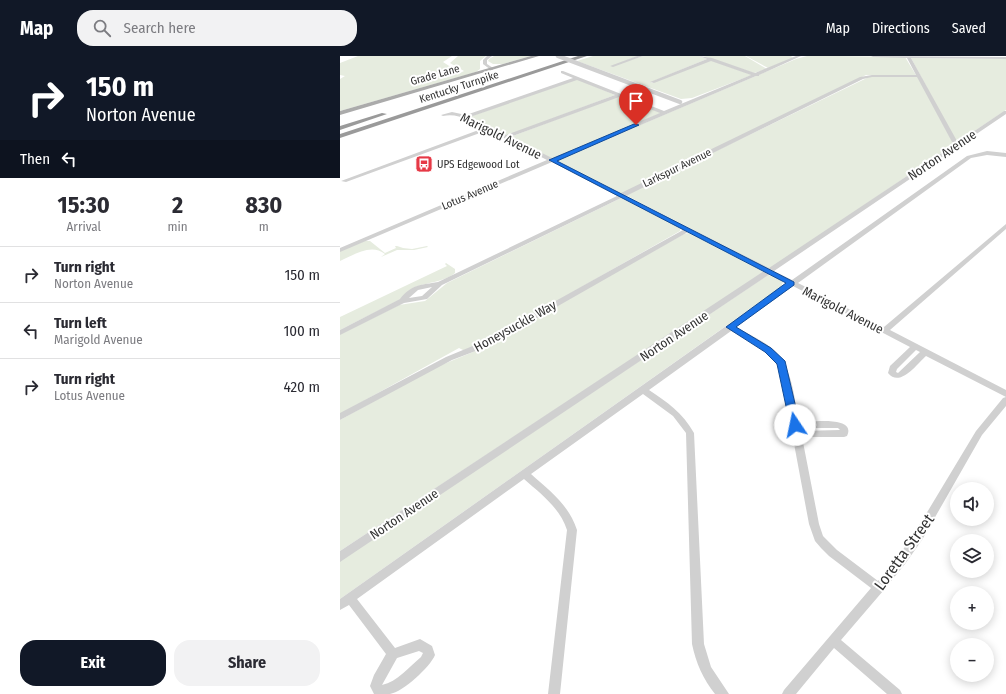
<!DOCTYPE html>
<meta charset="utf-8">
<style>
body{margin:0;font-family:"Fira Sans Condensed",sans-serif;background:#f2f2f3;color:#2b2b33;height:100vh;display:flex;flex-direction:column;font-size:15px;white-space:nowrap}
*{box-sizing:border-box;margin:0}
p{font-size:13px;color:#7c7c81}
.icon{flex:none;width:22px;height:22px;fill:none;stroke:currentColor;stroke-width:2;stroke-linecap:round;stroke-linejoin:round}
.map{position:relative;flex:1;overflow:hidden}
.sheet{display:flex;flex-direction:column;background:#fff;width:340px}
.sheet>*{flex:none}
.hud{background:#111827;color:#fff;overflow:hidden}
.controls{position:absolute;left:610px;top:426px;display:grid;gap:8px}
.controls a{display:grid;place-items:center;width:44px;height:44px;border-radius:50%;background:#fff;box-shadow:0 2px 10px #0003;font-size:20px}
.pin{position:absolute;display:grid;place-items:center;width:34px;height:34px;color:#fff;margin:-41px -17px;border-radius:50% 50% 50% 0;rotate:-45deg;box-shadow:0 0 4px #0007}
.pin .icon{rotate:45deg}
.me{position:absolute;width:44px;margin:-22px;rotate:349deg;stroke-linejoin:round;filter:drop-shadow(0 0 3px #0008)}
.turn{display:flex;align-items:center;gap:14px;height:84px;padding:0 20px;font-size:18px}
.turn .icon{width:52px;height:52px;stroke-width:2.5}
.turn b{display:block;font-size:28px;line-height:34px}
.then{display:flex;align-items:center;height:38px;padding:0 20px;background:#0003;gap:8px;font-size:15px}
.eta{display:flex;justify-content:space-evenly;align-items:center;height:68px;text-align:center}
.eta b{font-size:24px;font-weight:700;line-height:28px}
.cta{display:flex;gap:8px;margin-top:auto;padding:8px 20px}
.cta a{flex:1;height:46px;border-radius:16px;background:#111827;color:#fff;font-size:16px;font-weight:700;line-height:46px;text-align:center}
.cta a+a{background:#f2f2f3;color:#2b2b33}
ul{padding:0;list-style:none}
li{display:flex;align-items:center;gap:12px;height:56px;padding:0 20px;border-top:1px solid #e1e1e2}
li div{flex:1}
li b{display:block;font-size:15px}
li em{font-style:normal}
header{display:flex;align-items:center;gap:24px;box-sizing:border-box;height:56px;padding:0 20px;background:#111827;color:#fff}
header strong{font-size:19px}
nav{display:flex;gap:22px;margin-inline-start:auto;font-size:14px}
.search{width:280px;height:36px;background:#f2f2f3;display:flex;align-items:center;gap:10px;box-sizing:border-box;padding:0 14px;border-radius:16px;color:#7c7c81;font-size:15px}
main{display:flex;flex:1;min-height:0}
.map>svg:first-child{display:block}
.green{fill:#e6ecdf}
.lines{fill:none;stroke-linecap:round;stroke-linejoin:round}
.minor{fill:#d0d0d0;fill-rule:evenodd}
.major{fill:#ababab;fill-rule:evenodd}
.highway{fill:#9a9a9a;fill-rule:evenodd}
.minor-bridge{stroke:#d0d0d0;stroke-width:4.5}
.route{fill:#1a73e8;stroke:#114b97}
.labels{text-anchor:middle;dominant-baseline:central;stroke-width:4;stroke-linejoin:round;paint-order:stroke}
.far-street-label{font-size:11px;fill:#333;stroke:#fff}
.far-poi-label{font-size:11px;fill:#333;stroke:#fff;text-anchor:start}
.street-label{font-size:13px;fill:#333;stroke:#fff}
.near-street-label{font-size:16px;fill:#333;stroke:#fff}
</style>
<header>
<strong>Map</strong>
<div class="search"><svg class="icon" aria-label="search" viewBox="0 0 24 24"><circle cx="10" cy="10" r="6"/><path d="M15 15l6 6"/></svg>Search here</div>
<nav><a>Map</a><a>Directions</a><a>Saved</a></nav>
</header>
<main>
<section class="sheet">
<div class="hud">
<div class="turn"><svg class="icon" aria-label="right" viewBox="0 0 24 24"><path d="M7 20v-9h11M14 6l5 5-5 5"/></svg><div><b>150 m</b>Norton Avenue</div></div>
<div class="then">Then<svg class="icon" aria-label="left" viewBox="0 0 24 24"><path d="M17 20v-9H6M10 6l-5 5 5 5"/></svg></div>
</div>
<div class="eta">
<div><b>15:30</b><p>Arrival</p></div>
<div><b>2</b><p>min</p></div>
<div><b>830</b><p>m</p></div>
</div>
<ul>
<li><svg class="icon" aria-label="right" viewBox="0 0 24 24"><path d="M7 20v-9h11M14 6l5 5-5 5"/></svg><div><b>Turn right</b><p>Norton Avenue</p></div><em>150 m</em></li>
<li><svg class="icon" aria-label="left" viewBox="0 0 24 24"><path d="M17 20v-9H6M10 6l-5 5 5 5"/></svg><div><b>Turn left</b><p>Marigold Avenue</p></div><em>100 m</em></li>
<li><svg class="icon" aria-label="right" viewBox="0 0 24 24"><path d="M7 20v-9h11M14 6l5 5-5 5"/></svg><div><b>Turn right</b><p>Lotus Avenue</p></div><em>420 m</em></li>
</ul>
<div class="cta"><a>Exit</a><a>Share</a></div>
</section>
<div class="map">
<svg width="666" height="638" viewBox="0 0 666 638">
<rect width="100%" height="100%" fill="#fff"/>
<path class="green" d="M18,0H112L103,6L120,17L124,15L110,7L118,0H146L140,5V13L136,16L0,55V23L5,20L0,19V7Z
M154,0H191L163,8H153L148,5L149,3Z
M253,0H298L272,10L303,0H359L367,3L311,26L312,27L369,5H373L412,19L352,42L341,43L237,5Z
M363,0H405L427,13L414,17Z
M406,0H451L453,2L428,12Z
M497,0L565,1L576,19H526L283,137H279L217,105L220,103L456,3L467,0Z
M571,2L666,3V54L621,84H615Z
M531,20L578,21L612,85L613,89L430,213L285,139Z
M237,23L275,39L166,80L129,61Z
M279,40L321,57L214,102H210L170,81Z
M281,142L340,172V175L157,279L125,295L119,292L0,358V278L59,249L85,245L107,227Z
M349,177L424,216L0,495V364L94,312L133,296L344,178Z
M25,185H30L45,197L56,192L55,190H57L63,192L72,193L87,190L88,191L74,194H57L41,201L45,198C31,187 14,199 0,205V195Z
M106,207L115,213V217C100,230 72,224 63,242L0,274V261L107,210L105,208Z
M428,219L433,220L443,226L441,231L0,543V505Z"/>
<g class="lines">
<path class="minor" d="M147,0H152L147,4V8L153,12V14H151L143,8V4Z
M297,0H303L273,11L270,10Z
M359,0L372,2L415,17L456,0H461L419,19V20H416L216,105L281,137L520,21L532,19H576L567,2L533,1L531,0L666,1V3L571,2L617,85L618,86L664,55H666V58L434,215L452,224L627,100L647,95L666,97V101L647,99L631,102L458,227L544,271L666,168V173L550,274L666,334V341L586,300C577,308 560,332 548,317L550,310L570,291L453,230L396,271C408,278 422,284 433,293C453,311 454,342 459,366C470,366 517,359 507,380L504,381H462L479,468L483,480L497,494L538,525L557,502L574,478L636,375L663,342L666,341V350L642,379L582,484L565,508L543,535L501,584L560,634L562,638H547L494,592L456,638H442L444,634L531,532L489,500L481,492L475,485L469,468L441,318C433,295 411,286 391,275L309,334C327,346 343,357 354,377L364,588L371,611L389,638H375C363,623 356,607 352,588L346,377L333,360L303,338L191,418C210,435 229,449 237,474L220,638H208L227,474C220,452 201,438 184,423L17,543L55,592L80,583L92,590L95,599C90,611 63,636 50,638C45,638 39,638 34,638L30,630L34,619L46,598L9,549L0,554V543L447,227L430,218L0,506V495L424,215L348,176L146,291L112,304L0,364V357L106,301L140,287L343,174L281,142L102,229L87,243L64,247L0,279V274L60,243C72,228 81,229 98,226L277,140L212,106L0,196V192L207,104L148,74L6,126L1,125L144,72C130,65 119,57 103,60L101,59L112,56L126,59L233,22L221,17V15H223L324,55L411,19L371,5L314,27L310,26L367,3ZM532,21H577L612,86L615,88L429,212L286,140L523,23ZM237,24L275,39L166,79L130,61ZM279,41L320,57L212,102L170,81ZM92,231L82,240L69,242L78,234ZM576,294L580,296L558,317L556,316L557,313ZM460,372H498L500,374L460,375ZM79,595L83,597L81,601C70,610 57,626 42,629L57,602Z"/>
<path class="major" d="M191,0H199L0,59V55Z"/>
<path class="highway" d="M238,0H247L0,82V78Z
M42,57L47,58L0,74V70Z"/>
<path class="minor-bridge" d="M218,0L340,46"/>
</g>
<path class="route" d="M294,68L299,69L217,105L454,226V229L396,271L431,292L445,305L460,369L458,371H451L450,369L437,308L425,296L386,271L446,227L209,104Z"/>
<defs>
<g id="bus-square" transform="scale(0.9)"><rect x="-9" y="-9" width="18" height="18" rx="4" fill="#e63946" stroke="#fff"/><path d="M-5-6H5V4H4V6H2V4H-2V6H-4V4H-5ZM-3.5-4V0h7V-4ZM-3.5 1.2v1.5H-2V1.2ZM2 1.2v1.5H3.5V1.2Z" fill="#fff"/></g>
</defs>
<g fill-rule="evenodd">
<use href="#bus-square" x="84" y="108"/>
</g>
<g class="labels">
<g class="far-street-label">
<text transform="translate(95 19) rotate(-16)">Grade Lane</text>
<text transform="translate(119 31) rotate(-18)">Kentucky Turnpike</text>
<text transform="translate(337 112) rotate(-26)">Larkspur Avenue</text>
<text transform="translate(130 139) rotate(-23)">Lotus Avenue</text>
</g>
<g class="far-poi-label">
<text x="97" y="108">UPS Edgewood Lot</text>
</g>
<g class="street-label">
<text transform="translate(161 80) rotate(26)">Marigold Avenue</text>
<text transform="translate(602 99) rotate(-34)">Norton Avenue</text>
<text transform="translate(503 254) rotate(27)">Marigold Avenue</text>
<text transform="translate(175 270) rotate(-29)">Honeysuckle Way</text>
<text transform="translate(334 280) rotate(-34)">Norton Avenue</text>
<text transform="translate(64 458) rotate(-34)">Norton Avenue</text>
</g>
<g class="near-street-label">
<text transform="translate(564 496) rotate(-54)">Loretta Street</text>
</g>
</g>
</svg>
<div class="controls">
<a><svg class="icon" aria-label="sound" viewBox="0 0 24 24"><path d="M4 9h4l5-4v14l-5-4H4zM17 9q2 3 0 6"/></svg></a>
<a><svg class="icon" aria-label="layers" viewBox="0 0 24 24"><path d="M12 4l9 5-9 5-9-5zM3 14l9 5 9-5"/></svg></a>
<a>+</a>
<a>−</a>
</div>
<div class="pin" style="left:296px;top:69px;background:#d93025"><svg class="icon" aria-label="arrive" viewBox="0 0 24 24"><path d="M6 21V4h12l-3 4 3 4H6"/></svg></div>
<svg class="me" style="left:455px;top:369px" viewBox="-20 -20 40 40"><circle r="19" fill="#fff"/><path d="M0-13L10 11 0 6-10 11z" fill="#1a73e8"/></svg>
</div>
</main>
